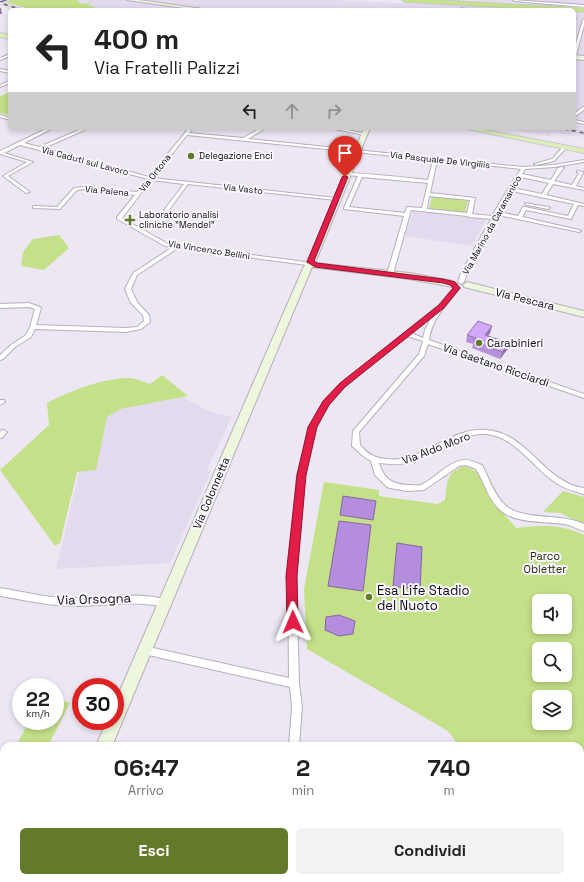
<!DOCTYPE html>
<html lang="it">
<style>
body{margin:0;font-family:"Space Grotesk",sans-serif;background:#f2f2f2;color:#222;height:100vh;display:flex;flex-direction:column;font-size:15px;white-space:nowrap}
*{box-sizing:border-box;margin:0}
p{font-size:13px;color:#767676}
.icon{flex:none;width:22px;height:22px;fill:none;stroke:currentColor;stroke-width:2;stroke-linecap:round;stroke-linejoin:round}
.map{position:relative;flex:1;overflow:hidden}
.side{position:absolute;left:0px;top:742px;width:584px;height:140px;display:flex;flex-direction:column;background:#fff;border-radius:12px 12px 0 0;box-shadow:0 2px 6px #0003}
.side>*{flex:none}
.guide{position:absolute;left:8px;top:8px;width:568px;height:122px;border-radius:6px;box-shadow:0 2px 6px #0003;background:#fff;color:#222;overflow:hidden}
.buttons{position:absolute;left:532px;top:594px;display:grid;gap:8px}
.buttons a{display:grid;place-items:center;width:40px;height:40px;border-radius:6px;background:#fff;box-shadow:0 2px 6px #0003;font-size:20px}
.speed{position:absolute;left:12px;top:678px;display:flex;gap:8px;font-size:20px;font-weight:700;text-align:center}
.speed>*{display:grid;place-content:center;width:52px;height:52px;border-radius:50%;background:#fff;box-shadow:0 2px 6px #0003;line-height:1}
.speed small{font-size:10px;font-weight:400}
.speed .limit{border:6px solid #d22;background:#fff;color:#111}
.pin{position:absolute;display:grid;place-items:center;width:34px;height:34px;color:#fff;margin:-41px -17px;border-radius:50% 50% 50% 0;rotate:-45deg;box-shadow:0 0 4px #0007}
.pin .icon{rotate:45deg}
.me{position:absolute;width:44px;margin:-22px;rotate:359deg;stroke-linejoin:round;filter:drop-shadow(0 0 3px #0008)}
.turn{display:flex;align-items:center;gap:14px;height:84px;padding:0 20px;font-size:18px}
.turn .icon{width:52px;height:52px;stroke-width:2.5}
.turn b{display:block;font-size:28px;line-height:34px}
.lanes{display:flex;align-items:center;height:38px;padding:0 20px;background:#0003;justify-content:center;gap:20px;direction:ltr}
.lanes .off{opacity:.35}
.eta{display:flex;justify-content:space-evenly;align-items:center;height:68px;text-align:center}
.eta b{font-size:24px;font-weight:700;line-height:28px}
.primary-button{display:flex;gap:8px;margin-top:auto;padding:8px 20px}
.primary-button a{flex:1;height:46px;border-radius:6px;background:#647a2b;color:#fff;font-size:16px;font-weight:700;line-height:46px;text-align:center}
.primary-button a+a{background:#f2f2f2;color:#222}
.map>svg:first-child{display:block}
.built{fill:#e3daee}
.green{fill:#c4e088;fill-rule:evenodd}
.water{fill:#b58dde;stroke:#8367a0}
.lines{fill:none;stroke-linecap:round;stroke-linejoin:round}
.stream{stroke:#8367a0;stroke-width:1.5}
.street-casing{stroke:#b5afbc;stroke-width:2}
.secondary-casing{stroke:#b5afbc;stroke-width:2}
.primary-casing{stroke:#cacacb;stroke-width:2}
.highway-casing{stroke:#cacacb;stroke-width:2}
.street{fill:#fff;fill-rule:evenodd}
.secondary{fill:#eef6dd;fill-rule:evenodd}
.primary{fill:#ddeebc;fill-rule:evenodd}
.highway{fill:#c7e28f;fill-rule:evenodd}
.rail-casing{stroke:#78747c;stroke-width:2}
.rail{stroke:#f9f6fd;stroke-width:1.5;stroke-dasharray:4;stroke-linecap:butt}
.wall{fill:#b491d8}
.shaded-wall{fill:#9276b0}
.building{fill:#d1a9fb;stroke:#9276b0}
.route{fill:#e11d48;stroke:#92132f}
.poi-dot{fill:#647a2b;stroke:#f9f6fd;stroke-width:1.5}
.labels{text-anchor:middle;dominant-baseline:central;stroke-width:4;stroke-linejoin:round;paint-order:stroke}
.far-poi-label{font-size:9px;fill:#0f0d11;stroke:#f9f6fd;text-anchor:start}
.far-street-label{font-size:9px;fill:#0f0d11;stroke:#f9f6fd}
.street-label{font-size:11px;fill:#0f0d11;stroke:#f9f6fd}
.poi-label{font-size:11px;fill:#0f0d11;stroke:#f9f6fd;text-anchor:start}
.park-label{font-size:11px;fill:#252f08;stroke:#f9f6fd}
.near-poi-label{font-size:13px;fill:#0f0d11;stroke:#f9f6fd;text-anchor:start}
.near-street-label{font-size:13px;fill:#0f0d11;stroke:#f9f6fd}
</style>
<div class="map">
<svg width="584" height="882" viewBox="0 0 584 882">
<rect width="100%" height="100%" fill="#ede7f4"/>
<path class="built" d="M0,0H334L555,10H33Z
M465,0H584V7L513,2Z
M574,11L584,12V122L574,120Z
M574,125L584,126V137L552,133L549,136L507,128H574Z
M413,211L486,220L472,246L405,236Z
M178,395L211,412L232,417L207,469L211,471L170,563L56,569L79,473L106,407Z"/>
<path class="green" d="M12,0H78V2L83,4L92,2L88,5L99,9L33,10L5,2Z
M10,92V115L0,113V96Z
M432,196L468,200L465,213L429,209Z
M59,235L69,248L44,270L21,266L23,252L33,239Z
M162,375L188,396L120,409L107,417L96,470L77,472L60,543L55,546L0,470L49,425L47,403C70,391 103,378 129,378C135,378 143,382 150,384Z
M464,466C484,472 483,481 492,497C499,508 508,518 516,528C540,525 562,524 584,535V882H508L506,878H580V746H459L448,731L307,649L304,589L324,482L379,490V496L437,504L445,500C447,482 446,473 464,466ZM539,601H565V627H539ZM539,649H565V675H539ZM539,697H565V723H539Z
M563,491L584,497V525L560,513L543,512Z
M55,698L70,703L48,746H16L29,721H55Z
M291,878H469L466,882H292Z"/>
<path class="water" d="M343,496L376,501L373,520L340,515Z
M339,521L371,525L363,591L328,586Z
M397,543L422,547L420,590L393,586Z
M339,615L355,621L353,634L339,636L325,630L326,617Z"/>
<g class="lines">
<path class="stream" d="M0,2L6,0"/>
<g class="street-casing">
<path id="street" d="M513,0L584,5V7L514,1Z
M584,19V25L576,56L574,57V50L583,20Z
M10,54V56L0,60V58Z
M0,69L10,71V73L0,71Z
M10,81V83L0,87V85Z
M583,107H584V110L574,117V114Z
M0,115L10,118V120L0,117Z
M574,120L584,122V124L574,122Z
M48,128H53L24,143L39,147L84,128H89L44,148L149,177L189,128H193L189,133L243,138L261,128H266L248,139L523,167L554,165L584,160V162L554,167L525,169L522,174L551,180L558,168L562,167L564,168L562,170L554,181L572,185L579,173L577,172V171L583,172V173L576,186L584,188V190L553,184L546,195L584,204V206L578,205L571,219L526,210L522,217L579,230L581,231L579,232L498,215L467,273L464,282L461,284L458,282L461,273L491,219L469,217L467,216L411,210L393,274L390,276L387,274L404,216L344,209V208L358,176L347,175L345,174C351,171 416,179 428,180L433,160L187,135L153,178L336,198L338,199L336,200L188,184L168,211H166L164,210L184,184L151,180L122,218L168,244L305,262L307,263V265L178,248L137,275L131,289L137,302L149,315L150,322L141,329L126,332L35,329L31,337L15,347L3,359L0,360V355L11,345L26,335L30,327L35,309L29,307L0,308V304L29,303L40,307L41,308L36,325L126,328L137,327L144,321L143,315L131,303L125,289L133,273L173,247L165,246L117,219V217L135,195L84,189L77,190L60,209L33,208V206H35L57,207L74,188L84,187L137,192L148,179L20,145L4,153L33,162L8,176L30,192L26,193L3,176L27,162L0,154V151ZM437,160L521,169L508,189L492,216L472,214L475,198L430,193ZM362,177L428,183L422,208L407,207L405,213L349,207ZM521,177L549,183L542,194L513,188ZM512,191L574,204L568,216L525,207H523L518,216L499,212ZM429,196L470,200L467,213L427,209Z
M330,128H338L366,134L364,135Z
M563,147L566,148L554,161L536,165L534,164L552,159Z
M525,203L548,207L550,208L548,209L527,205L525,204Z
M457,286L460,288C447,304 432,318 429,340L584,394V398L428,344L424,356L359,432L360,445C364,449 368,454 374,456C377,458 382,458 386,459C422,464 450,426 487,430C524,433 540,472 572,485C576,487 580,487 584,488V494C574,491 565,489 556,483C533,468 516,437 486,434C457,432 433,457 406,463C397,465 388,464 379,463C384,480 394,485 411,485C414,485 418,486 421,485C436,478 447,462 464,460C469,459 476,463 482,465C489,478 494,495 505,505C522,521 561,513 584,524V531C577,529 571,525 564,524C544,521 514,524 499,509C488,498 484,482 476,469L466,465L459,466L424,490L407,491L390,488L387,487L375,475L371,461L363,456L352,446L353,431L419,354L423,341L407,336L345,386L329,404L316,427L305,475L296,576L299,683L302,707L299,746H289L292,707L290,687L144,654L141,653L139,650L141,647L144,646L289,678L288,576L297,475L310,427L324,401L341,384L439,305L451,291ZM432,316L425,330L423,338L411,333Z
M0,400H4L5,402L0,405Z
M2,430H4L7,432L2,438H0V432Z
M0,588C25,592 50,599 76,598C106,598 133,592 164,599L167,600L168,603L167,606L164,607C133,600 106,606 76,606C50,606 25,600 0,596Z
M274,878H286L285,882H273Z"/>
</g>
<g class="secondary-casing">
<path id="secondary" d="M127,0H139L210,10H198Z
M574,55L584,56V60L574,59Z
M364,128H370L315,263L409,273L453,281L457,284L453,287L409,279L312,267L112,746H96L107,721H115V702L304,266L308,264L307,262Z
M467,282L584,311V317L464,287L463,285Z
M40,878H58L56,882H38Z"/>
</g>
<g class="primary-casing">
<path id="primary" d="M0,33L10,35V39L0,37Z
M462,128H475L584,149V153Z"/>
</g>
<g class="highway-casing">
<path id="highway" d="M402,0H434L584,8V12L405,2Z"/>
</g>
<use href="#street" class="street"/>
<use href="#secondary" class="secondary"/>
<use href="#primary" class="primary"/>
<use href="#highway" class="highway"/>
<g class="rail-casing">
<path id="rail" d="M0,3L23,10
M560,128L584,133"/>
</g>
<use href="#rail" class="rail"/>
</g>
<path class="wall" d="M492,326L490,333L488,336L509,343L507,350L500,359L472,348L473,344L466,342L467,335Z"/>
<path class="shaded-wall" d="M0,8H1L2,14H0Z
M492,326L490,333L484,342L485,335Z
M509,343L507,350L500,359L502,352Z"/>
<path class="building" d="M460,8L487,10H459Z
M448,9L458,10H447Z
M574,17L576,18L574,24Z
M478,321L492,326L485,335L509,343L502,352L474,341L476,338L467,335Z"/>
<path class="route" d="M345,176L348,177L314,261L317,263L443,279L455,282L460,288L444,308L345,387L329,405L317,427L306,475L297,576L298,622L297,626L293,627L289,626L287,622L286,576L297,475L308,427L323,401L340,383L439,305L453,288L450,285L443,283L315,267L307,262L342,177Z"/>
<g class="poi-dot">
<circle cx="191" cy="156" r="4"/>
<path d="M128 214h4v4h4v4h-4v4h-4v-4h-4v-4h4z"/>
<circle cx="479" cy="343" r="4"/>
<circle cx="369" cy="597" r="4"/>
</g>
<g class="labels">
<g class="far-poi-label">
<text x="199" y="156">Delegazione Enci</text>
<text x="139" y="215">Laboratorio analisi<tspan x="139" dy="10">cliniche "Mendel"</tspan></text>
</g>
<g class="far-street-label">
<text transform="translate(440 160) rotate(6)">Via Pasquale De Virgiliis</text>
<text transform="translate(85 161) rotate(15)">Via Caduti sul Lavoro</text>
<text transform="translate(155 173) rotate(-52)">Via Ortona</text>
<text transform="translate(243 189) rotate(6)">Via Vasto</text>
<text transform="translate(107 191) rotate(5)">Via Palena</text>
<text transform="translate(492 225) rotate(-61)">Via Marino da Caramanico</text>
<text transform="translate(209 250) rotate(9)">Via Vincenzo Bellini</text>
</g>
<g class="street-label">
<text transform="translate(525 299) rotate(14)">Via Pescara</text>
<text transform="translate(496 365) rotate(19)">Via Gaetano Ricciardi</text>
<text transform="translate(436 448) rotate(-21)">Via Aldo Moro</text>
<text transform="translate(211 493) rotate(-67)">Via Colonnetta</text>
</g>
<g class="poi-label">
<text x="487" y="343">Carabinieri</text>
</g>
<g class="park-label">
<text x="545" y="556">Parco<tspan x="545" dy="13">Obletter</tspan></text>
</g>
<g class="near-poi-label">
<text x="377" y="590">Esa Life Stadio<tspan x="377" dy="15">del Nuoto</tspan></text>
</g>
<g class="near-street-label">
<text transform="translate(94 599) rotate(-2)">Via Orsogna</text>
</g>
</g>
</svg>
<div class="buttons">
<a><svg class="icon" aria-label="sound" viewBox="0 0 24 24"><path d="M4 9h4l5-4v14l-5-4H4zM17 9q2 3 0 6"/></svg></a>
<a><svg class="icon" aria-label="search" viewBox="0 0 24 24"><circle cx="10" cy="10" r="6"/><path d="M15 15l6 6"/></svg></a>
<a><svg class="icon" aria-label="layers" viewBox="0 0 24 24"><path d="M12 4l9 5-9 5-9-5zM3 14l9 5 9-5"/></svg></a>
</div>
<div class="speed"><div>22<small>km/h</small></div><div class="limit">30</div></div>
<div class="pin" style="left:345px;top:177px;background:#d93025"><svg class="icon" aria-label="arrive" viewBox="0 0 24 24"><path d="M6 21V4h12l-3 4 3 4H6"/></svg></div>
<svg class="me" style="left:293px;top:622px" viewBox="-20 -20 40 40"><path d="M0-17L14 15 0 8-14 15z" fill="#e11d48" stroke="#fff" stroke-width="4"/></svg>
<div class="guide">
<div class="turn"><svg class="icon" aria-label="left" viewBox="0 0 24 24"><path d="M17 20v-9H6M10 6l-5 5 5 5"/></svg><div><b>400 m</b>Via Fratelli Palizzi</div></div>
<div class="lanes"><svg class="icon" aria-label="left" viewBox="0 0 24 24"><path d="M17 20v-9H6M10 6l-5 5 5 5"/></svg><svg class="icon off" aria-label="ahead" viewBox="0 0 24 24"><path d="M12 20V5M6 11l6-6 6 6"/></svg><svg class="icon off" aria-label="right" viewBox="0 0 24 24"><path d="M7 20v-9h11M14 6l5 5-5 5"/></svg></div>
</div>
<section class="side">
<div class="eta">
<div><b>06:47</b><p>Arrivo</p></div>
<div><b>2</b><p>min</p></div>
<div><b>740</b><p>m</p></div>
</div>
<div class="primary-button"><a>Esci</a><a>Condividi</a></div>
</section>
</div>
